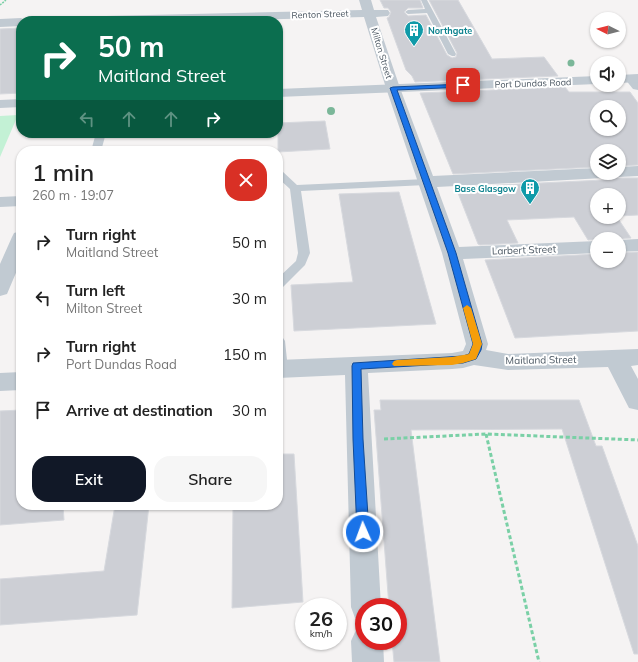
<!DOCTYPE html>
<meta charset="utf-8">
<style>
body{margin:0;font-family:Mulish,sans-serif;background:#f6f6f6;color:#222;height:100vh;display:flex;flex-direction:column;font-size:15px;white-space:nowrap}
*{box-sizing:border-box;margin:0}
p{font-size:13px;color:#767676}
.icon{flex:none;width:22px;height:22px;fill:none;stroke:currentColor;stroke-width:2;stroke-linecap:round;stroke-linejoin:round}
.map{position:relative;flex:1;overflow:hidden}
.sheet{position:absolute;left:16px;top:146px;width:267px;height:364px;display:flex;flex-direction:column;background:#fff;border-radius:16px;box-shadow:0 1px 3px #0004}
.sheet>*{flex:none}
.guide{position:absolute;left:16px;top:16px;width:267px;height:122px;border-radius:16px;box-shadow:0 1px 3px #0004;background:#0b6e4f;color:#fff;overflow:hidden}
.needle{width:26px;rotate:276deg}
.buttons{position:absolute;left:590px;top:12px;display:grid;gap:8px}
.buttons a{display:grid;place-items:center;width:36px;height:36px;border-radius:50%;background:#fff;box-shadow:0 1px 3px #0004;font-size:20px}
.speed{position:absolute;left:295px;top:598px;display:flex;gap:8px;font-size:20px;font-weight:700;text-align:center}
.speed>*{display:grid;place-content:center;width:52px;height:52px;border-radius:50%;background:#fff;box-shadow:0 1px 3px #0004;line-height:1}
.speed small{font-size:10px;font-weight:400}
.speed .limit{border:6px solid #d22;background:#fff;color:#111}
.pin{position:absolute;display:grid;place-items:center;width:34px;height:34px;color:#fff;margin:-17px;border-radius:8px;box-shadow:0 2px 6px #0006}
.me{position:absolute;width:44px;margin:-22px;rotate:358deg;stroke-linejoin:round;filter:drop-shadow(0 0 3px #0008)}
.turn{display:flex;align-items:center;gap:14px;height:84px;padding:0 16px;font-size:18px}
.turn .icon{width:52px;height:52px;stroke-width:2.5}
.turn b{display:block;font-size:28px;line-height:34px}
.lanes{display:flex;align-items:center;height:38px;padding:0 16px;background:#0003;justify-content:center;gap:20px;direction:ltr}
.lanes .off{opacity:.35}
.round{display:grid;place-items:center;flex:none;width:42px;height:42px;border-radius:16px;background:#f6f6f6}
.summary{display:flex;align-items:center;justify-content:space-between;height:68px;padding:0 16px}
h1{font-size:24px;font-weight:600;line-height:30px}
.action{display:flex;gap:8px;margin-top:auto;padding:8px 16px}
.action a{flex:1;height:46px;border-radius:16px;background:#111827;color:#fff;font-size:16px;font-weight:600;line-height:46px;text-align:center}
.action a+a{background:#f6f6f6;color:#222}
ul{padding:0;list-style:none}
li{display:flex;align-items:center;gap:12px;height:56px;padding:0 16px}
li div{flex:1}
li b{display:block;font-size:15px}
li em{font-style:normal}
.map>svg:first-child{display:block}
.green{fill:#c3f1d5}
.building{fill:#cdcfd5;stroke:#d7d9de;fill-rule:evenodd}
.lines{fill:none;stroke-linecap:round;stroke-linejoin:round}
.path-far1{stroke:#7ad0a6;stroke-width:1.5;stroke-dasharray:2 1;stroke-linecap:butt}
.path{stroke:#7ad0a6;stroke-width:3;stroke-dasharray:4 2.5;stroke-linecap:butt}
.service{fill:#c1cad2;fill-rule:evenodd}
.minor{fill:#c1cad2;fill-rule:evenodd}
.tertiary{fill:#c1cad2;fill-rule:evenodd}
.tree{fill:#7bb799}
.route{fill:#1a73e8;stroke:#114b97}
.slow{fill:#f59e0b}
.labels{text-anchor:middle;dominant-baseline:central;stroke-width:4;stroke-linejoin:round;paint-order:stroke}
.far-street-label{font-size:9px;fill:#4a5661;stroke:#fff}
.far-culture-label{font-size:9px;font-weight:bold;fill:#0d838f;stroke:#fff;text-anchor:start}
.street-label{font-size:10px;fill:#4a5661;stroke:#fff}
</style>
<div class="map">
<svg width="638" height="662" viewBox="0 0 638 662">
<rect width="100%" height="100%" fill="#f5f3f3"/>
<path class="green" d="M18,115L0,157V116Z"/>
<path class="building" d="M380,0H420L423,8H408L404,12L408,16L426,15L447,55L452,58L456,57L457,53L429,0H458L492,59L544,57L558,76L415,82L412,76L406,70L387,18L389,17L391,12L388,8H384Z
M21,28V93L0,94V29Z
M565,87L569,92H630L638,103V165L619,166V151H597V167L453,174L420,93ZM597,107H619V129H597Z
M325,121L330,149L278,152V123Z
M611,176L619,178H638V215L619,216V195H597V217H617L631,238L588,240L574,217L507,220L518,243L480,245L478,244L458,193H462L459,187L603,180L609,178Z
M399,192L436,324L294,331L291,285L353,282L339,194Z
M638,252V331L515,338L485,260L597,254V261H619V253Z
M380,400H579L596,446H602L638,546V654H634L562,429L411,430L440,662H394L392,641H398V607H389L374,410H381Z
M21,410V505H63L64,520L0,525V411Z
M278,454H294L303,602L232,608L233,505H278Z
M115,505H149L137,615L0,625V579L104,571Z"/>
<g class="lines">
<path class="path-far1" d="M0,5L6,0"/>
<path class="path" d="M486,434L539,662
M384,439L486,434L638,440"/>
<path class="service" d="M421,0H427L456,54L455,56H452L448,54L427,13L408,14L405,12L408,10L425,9Z
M96,133H106L101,151H91Z
M278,170L282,171L297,185L426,179L431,182L426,185L301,191L310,253L305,265L282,288L278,289V278L296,261L298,253L290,189L278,178Z
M278,336L283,338L285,341L288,369L286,373H278Z"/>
<path class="minor" d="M359,0H371L374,10H388L390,13L388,16L376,17L400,88L433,176L597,168V173H619V167L638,166V176L619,177L613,176L611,173L609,177L603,178L437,187L459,247L597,241V253L463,259L488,344L486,350L508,354L638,349V365L631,366L638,379V410L629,408L608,367L508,370L474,365L463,368L452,369L368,373L381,607H364V621L355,618L351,607L345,375L278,378V360L452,353L463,351L466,344L442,253L386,88L364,17L207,21H57L59,18L63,17L362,10Z
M21,18L26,21H21V26L0,27V19Z
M632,75L638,77V90L633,89L625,79L627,76Z
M21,196V206L0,207V197Z
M21,231V261L7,294L0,296V264L12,237L14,233Z
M638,239V251L619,252V240Z
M21,372V390L0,391V373Z
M364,626V641H383L384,662H352L351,641L356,630Z"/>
<path class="tertiary" d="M638,74V82L619,83V75Z
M597,76V84L278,97V89Z
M21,99V107L0,108V100Z"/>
</g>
<g class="tree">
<circle cx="571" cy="63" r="3.5"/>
<circle cx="331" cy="111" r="4"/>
</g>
<path class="route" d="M463,84L466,85L465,87L397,90L456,253L482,344L481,350L476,359L463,363L361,369L363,439L369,532L367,536L363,537L359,536L357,532L353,439L352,366L353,363L463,356L469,354L473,344L448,253L390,88L393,87Z"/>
<path class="slow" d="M467,305L471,308L482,344L476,359L463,363L452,365L394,366L392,364L394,361L397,360L452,357L469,354L473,344L463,308Z"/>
<defs>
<g id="building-pin" transform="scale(1)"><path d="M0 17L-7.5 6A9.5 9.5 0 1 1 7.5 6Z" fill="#0f9aa8" stroke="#fff"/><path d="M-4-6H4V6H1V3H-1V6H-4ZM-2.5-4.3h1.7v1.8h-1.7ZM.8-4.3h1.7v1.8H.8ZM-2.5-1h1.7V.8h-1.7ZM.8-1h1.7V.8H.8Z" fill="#fff"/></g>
</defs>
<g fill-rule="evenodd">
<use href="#building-pin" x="414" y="30"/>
<use href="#building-pin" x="530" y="188"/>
</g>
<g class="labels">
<g class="far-street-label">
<text transform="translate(320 14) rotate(-2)">Renton Street</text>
<text transform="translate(382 53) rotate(73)">Milton Street</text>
<text transform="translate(533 83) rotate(-2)">Port Dundas Road</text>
</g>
<g class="far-culture-label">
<text x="428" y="30">Northgate</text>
<text x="516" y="188" text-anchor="end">Base Glasgow</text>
</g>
<g class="street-label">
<text transform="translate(524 250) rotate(-2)">Larbert Street</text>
<text transform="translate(541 360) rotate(-1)">Maitland Street</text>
</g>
</g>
</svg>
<div class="buttons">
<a><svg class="needle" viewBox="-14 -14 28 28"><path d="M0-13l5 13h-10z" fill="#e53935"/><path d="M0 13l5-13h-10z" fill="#767676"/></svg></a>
<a><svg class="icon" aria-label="sound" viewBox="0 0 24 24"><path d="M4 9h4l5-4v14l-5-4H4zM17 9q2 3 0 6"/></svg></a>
<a><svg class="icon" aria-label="search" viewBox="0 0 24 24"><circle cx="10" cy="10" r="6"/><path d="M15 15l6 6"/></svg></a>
<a><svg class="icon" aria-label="layers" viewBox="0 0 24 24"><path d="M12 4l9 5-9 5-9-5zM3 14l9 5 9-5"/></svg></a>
<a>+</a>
<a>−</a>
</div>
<div class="speed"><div>26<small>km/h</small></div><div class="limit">30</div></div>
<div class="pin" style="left:463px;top:85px;background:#d93025"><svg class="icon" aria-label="arrive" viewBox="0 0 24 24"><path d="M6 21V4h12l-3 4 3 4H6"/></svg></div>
<svg class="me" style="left:363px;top:532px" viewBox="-20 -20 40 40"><circle r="17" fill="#1a73e8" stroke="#fff" stroke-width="3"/><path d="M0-11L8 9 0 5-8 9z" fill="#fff"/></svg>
<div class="guide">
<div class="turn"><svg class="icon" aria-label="right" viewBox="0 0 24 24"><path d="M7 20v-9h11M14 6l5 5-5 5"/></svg><div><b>50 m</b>Maitland Street</div></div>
<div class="lanes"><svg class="icon off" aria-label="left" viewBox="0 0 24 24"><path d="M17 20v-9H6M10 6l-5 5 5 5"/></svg><svg class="icon off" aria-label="ahead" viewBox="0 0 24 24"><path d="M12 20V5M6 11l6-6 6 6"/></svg><svg class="icon off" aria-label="ahead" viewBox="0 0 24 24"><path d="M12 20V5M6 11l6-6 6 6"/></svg><svg class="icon" aria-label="right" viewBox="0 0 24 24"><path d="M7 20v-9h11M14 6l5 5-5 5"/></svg></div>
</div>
<section class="sheet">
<div class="summary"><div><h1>1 min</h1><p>260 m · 19:07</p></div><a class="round" style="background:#d93025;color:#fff"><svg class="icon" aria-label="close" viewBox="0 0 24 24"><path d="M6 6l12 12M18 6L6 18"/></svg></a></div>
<ul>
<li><svg class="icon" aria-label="right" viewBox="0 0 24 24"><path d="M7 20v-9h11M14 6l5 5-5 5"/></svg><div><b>Turn right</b><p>Maitland Street</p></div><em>50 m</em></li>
<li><svg class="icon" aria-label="left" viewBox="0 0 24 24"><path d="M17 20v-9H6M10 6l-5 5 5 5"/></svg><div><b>Turn left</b><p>Milton Street</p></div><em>30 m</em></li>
<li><svg class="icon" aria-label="right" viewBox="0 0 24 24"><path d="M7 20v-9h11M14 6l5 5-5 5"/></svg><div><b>Turn right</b><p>Port Dundas Road</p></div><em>150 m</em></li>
<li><svg class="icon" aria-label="arrive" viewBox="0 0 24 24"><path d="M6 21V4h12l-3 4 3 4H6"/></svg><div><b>Arrive at destination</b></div><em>30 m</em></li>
</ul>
<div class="action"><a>Exit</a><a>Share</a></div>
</section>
</div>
